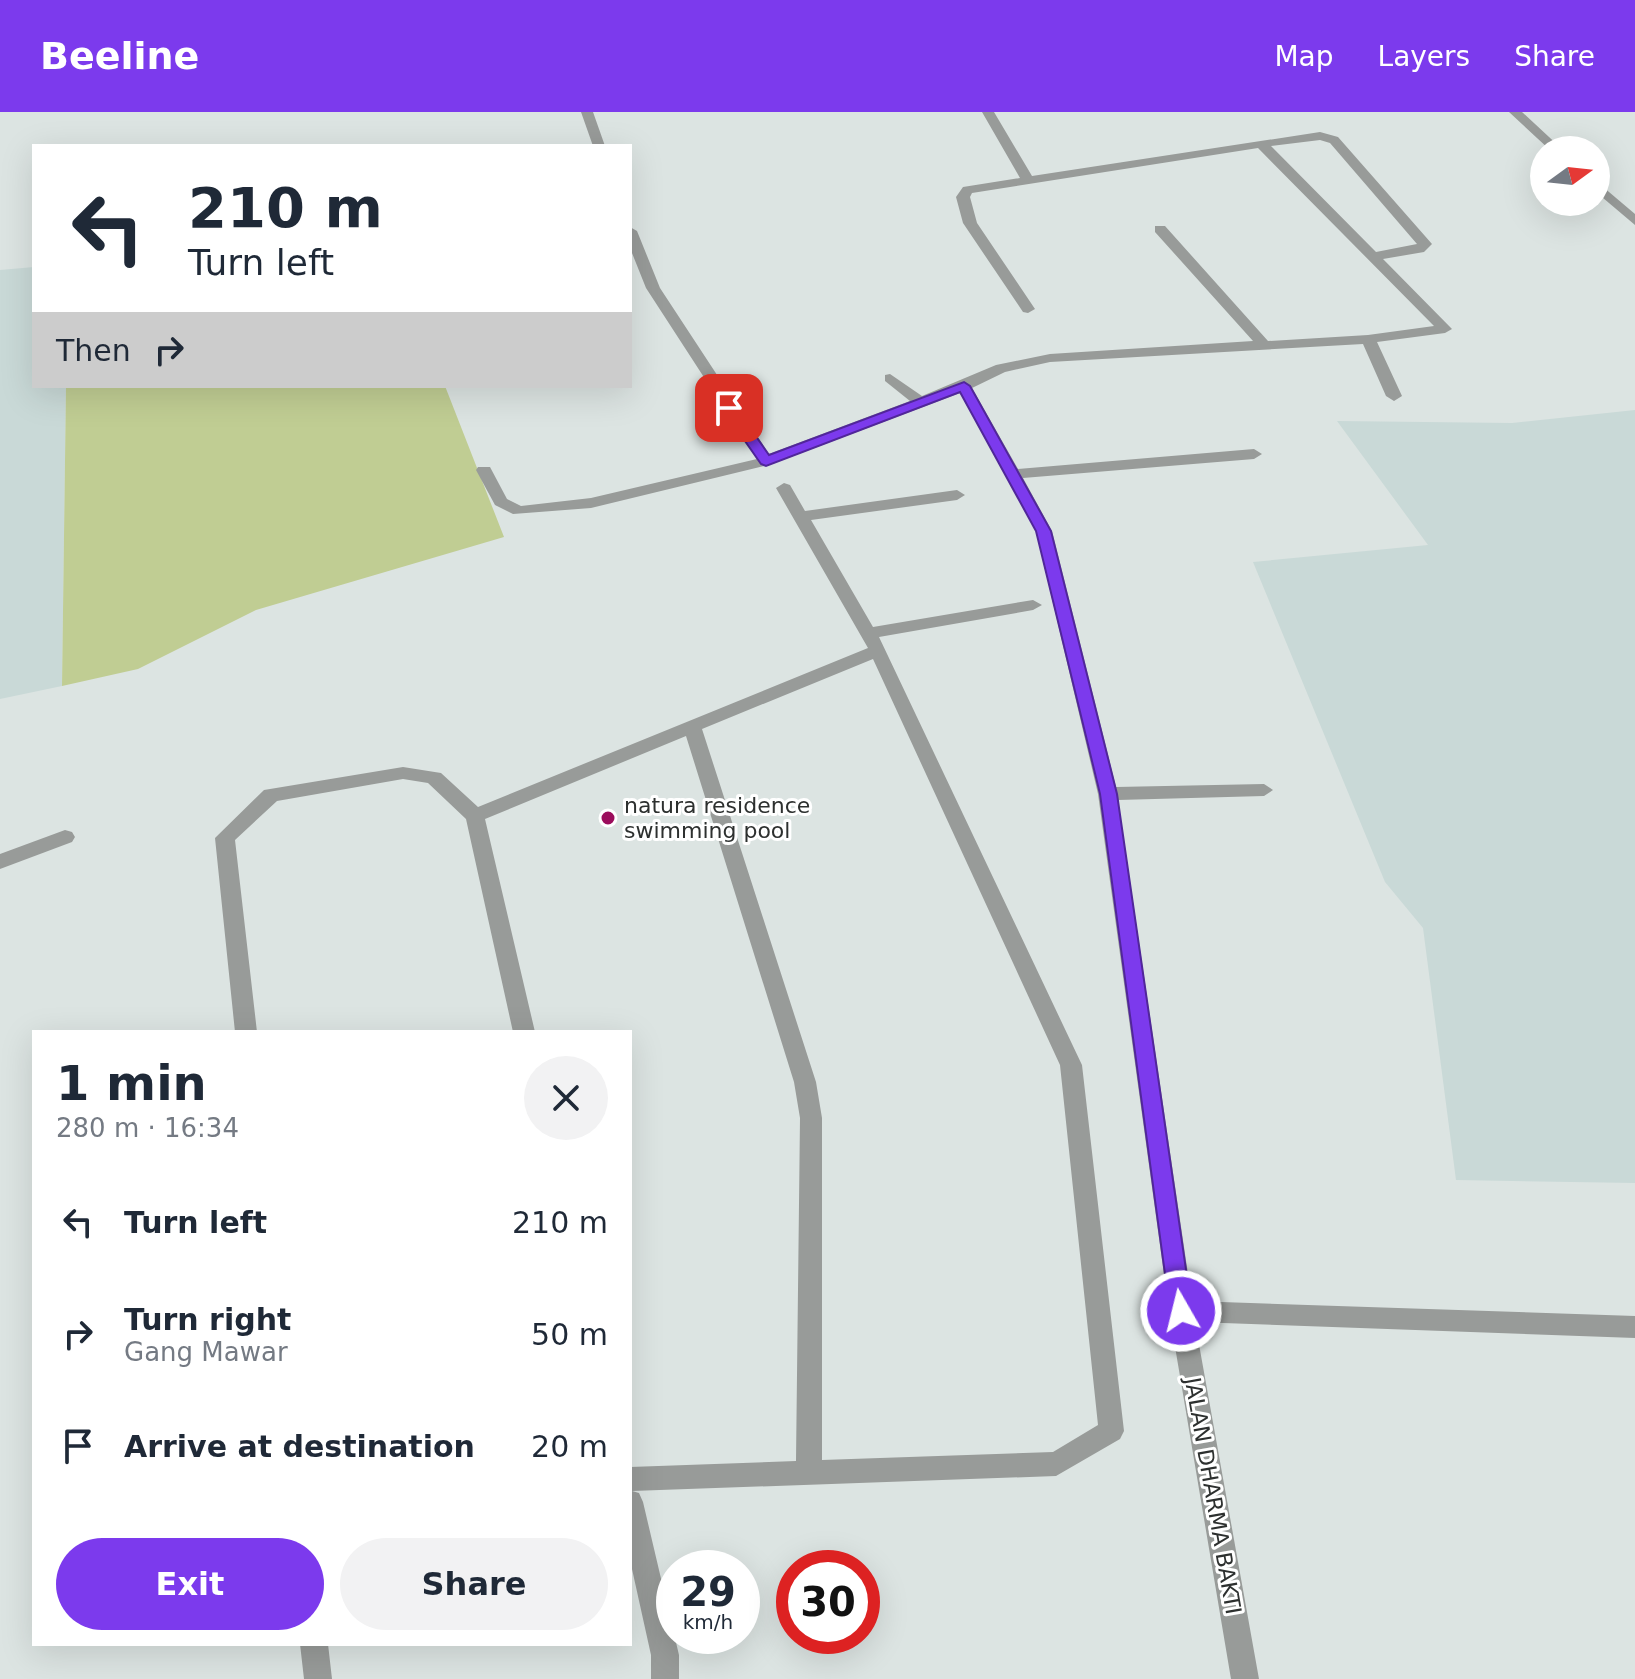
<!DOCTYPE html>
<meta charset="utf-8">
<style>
body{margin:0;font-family:"DejaVu Sans",sans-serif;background:#f2f2f3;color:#1f2937;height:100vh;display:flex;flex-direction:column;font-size:30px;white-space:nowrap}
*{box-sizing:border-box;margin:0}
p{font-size:26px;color:#747a83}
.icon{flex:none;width:44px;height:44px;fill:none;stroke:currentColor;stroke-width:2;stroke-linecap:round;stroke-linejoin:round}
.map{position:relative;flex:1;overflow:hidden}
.sheet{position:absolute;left:32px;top:918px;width:600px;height:616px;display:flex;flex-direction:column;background:#fff;border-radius:0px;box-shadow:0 8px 32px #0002}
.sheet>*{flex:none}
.banner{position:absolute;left:32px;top:32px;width:600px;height:244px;border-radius:0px;box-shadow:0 8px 32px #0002;background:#fff;color:#1f2937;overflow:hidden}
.needle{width:52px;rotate:75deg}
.controls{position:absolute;left:1530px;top:24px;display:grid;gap:16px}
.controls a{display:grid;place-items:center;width:80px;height:80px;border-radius:50%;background:#fff;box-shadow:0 8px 32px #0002;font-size:40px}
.speed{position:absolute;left:656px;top:1438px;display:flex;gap:16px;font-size:40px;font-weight:700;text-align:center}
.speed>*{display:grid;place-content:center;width:104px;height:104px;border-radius:50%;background:#fff;box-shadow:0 8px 32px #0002;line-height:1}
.speed small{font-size:20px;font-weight:400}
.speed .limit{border:12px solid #d22;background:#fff;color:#111}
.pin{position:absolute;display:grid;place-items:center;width:68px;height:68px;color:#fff;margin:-34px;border-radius:16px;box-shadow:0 4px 12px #0006}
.me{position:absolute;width:88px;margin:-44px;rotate:352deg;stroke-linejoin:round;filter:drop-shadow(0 0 6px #0008)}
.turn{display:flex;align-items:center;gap:28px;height:168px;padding:0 24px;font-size:36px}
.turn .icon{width:104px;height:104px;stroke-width:2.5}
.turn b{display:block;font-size:56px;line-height:68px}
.then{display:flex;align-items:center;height:76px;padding:0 24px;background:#0003;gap:16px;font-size:30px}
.round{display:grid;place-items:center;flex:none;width:84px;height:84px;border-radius:42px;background:#f2f2f3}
.headline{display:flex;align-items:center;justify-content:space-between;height:136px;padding:0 24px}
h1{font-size:48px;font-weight:700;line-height:60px}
.action{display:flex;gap:16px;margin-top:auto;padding:16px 24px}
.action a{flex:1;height:92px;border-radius:48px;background:#7c3aed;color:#fff;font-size:32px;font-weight:700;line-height:92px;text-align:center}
.action a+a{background:#f2f2f3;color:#1f2937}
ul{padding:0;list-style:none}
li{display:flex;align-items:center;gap:24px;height:112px;padding:0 24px}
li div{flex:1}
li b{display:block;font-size:30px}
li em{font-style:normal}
header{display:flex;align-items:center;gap:48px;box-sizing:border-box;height:112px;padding:0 40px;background:#7c3aed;color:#fff}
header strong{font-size:38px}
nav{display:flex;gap:44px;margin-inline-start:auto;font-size:28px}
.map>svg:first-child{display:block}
.built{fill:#c9d9d7}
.green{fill:#c0cd93}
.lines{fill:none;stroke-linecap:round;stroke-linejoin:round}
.lane{fill:#989b99;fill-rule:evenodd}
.street{fill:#989b99;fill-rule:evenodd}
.route{fill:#7c3aed;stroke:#51269a;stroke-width:2}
.poi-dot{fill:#9b0d5c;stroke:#fff;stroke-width:3}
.labels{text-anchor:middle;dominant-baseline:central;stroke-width:6;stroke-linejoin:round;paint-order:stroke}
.poi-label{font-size:22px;fill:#2d302f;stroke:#fff;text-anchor:start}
.street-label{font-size:22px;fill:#2d302f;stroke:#fff}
</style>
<header>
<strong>Beeline</strong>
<nav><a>Map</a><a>Layers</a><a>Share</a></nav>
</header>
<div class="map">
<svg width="1635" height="1567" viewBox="0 0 1635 1567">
<rect width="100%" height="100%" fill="#dce4e2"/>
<path class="built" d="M34,155V274H66L62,574L0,587V158Z
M1635,298V1071L1456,1068L1423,816L1385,770L1253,450L1428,433L1337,309L1512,311Z"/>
<path class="green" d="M66,274H445L504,425L256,498L138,557L62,574Z"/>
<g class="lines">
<path class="lane" d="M65,718L72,720L75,725L72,730L0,757V742Z"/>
<path class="street" d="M581,0H593L605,34H593Z
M982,0H994L1032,64L1320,20L1338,25L1432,132L1424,140L1383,147L1452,217L1445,221L1377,230L1402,284L1394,289L1386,284L1363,232L1050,250L1005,260L972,276L1018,357L1254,337L1262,342L1254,347L1023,366L1052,419L1116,675L1264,672L1273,678L1264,684L1118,688L1192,1189L1635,1204V1226L1195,1210L1259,1567H1231L1169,1199L1098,682L1036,419L960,281L772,352L591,396L513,402L495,393L476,358L478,355H490L507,387L521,394L591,386L757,347L646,176L630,136V115L637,119L660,176L769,342L910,289L885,269V263L890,262L922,284L996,253L1050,242L1253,229L1155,120V114H1165L1268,229L1368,223L1434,214L1258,36L972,81L970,85L977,111L1035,197L1028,201L1023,200L963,111L956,85L963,75L1020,66ZM1320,28L1330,31L1417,132L1376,140L1271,34Z
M1509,0H1522L1563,38H1550Z
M1596,69L1635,102V113L1596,80Z
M784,371L790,373L805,399L957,378L965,383L957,388L811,408L873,515L1033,488L1042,493L1033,498L879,525L1082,953L1124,1319L1120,1327L1056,1364L632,1379L639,1381L643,1390L679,1543V1567H651V1543L630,1448V1355L796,1349L800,1006L794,970L686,624L485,707L535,920H513L466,707L428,671L403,667L277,689L235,728L257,920H235L215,726L264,678L403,655L441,661L478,695L868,536L776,376ZM873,547L1060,953L1098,1313L1053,1340L822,1348V1006L816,970L702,617Z
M300,1532H328L332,1567H304Z"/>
</g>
<path class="route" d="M964,270L970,274L1051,419L1117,682L1192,1199L1188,1206L1181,1209L1173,1206L1170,1199L1100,682L1036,419L960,280L766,354L761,352L722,296L734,293L769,343Z"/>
<circle class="poi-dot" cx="608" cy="706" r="8"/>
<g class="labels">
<g class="poi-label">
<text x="624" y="693">natura residence<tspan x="624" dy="25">swimming pool</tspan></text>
</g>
<g class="street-label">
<text transform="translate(1213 1384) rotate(80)">JALAN DHARMA BAKTI</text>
</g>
</g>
</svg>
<div class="controls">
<a><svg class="needle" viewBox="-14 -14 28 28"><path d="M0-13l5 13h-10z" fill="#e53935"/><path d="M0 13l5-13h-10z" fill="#747a83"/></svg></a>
</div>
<div class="speed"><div>29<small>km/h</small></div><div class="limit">30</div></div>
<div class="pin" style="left:729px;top:296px;background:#d93025"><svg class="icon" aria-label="arrive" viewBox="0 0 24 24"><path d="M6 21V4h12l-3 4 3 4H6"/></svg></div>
<svg class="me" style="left:1181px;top:1199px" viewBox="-20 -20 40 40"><circle r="17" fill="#7c3aed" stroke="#fff" stroke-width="3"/><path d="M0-11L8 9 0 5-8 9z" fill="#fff"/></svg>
<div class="banner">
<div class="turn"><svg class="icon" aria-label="left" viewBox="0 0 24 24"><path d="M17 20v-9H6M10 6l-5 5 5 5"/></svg><div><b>210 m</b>Turn left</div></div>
<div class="then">Then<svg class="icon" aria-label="right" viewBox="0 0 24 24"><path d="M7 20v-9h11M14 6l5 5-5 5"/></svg></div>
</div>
<section class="sheet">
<div class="headline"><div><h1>1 min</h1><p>280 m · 16:34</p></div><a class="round"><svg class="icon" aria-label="close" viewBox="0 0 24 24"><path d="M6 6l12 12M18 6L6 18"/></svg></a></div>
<ul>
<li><svg class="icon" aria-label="left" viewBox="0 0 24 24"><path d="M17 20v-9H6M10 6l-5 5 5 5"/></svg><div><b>Turn left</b></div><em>210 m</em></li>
<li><svg class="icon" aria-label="right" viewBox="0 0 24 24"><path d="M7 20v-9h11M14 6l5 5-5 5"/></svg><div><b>Turn right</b><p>Gang Mawar</p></div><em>50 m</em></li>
<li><svg class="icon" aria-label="arrive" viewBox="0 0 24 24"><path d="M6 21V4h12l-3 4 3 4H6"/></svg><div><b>Arrive at destination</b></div><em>20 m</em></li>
</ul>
<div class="action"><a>Exit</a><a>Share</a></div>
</section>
</div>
